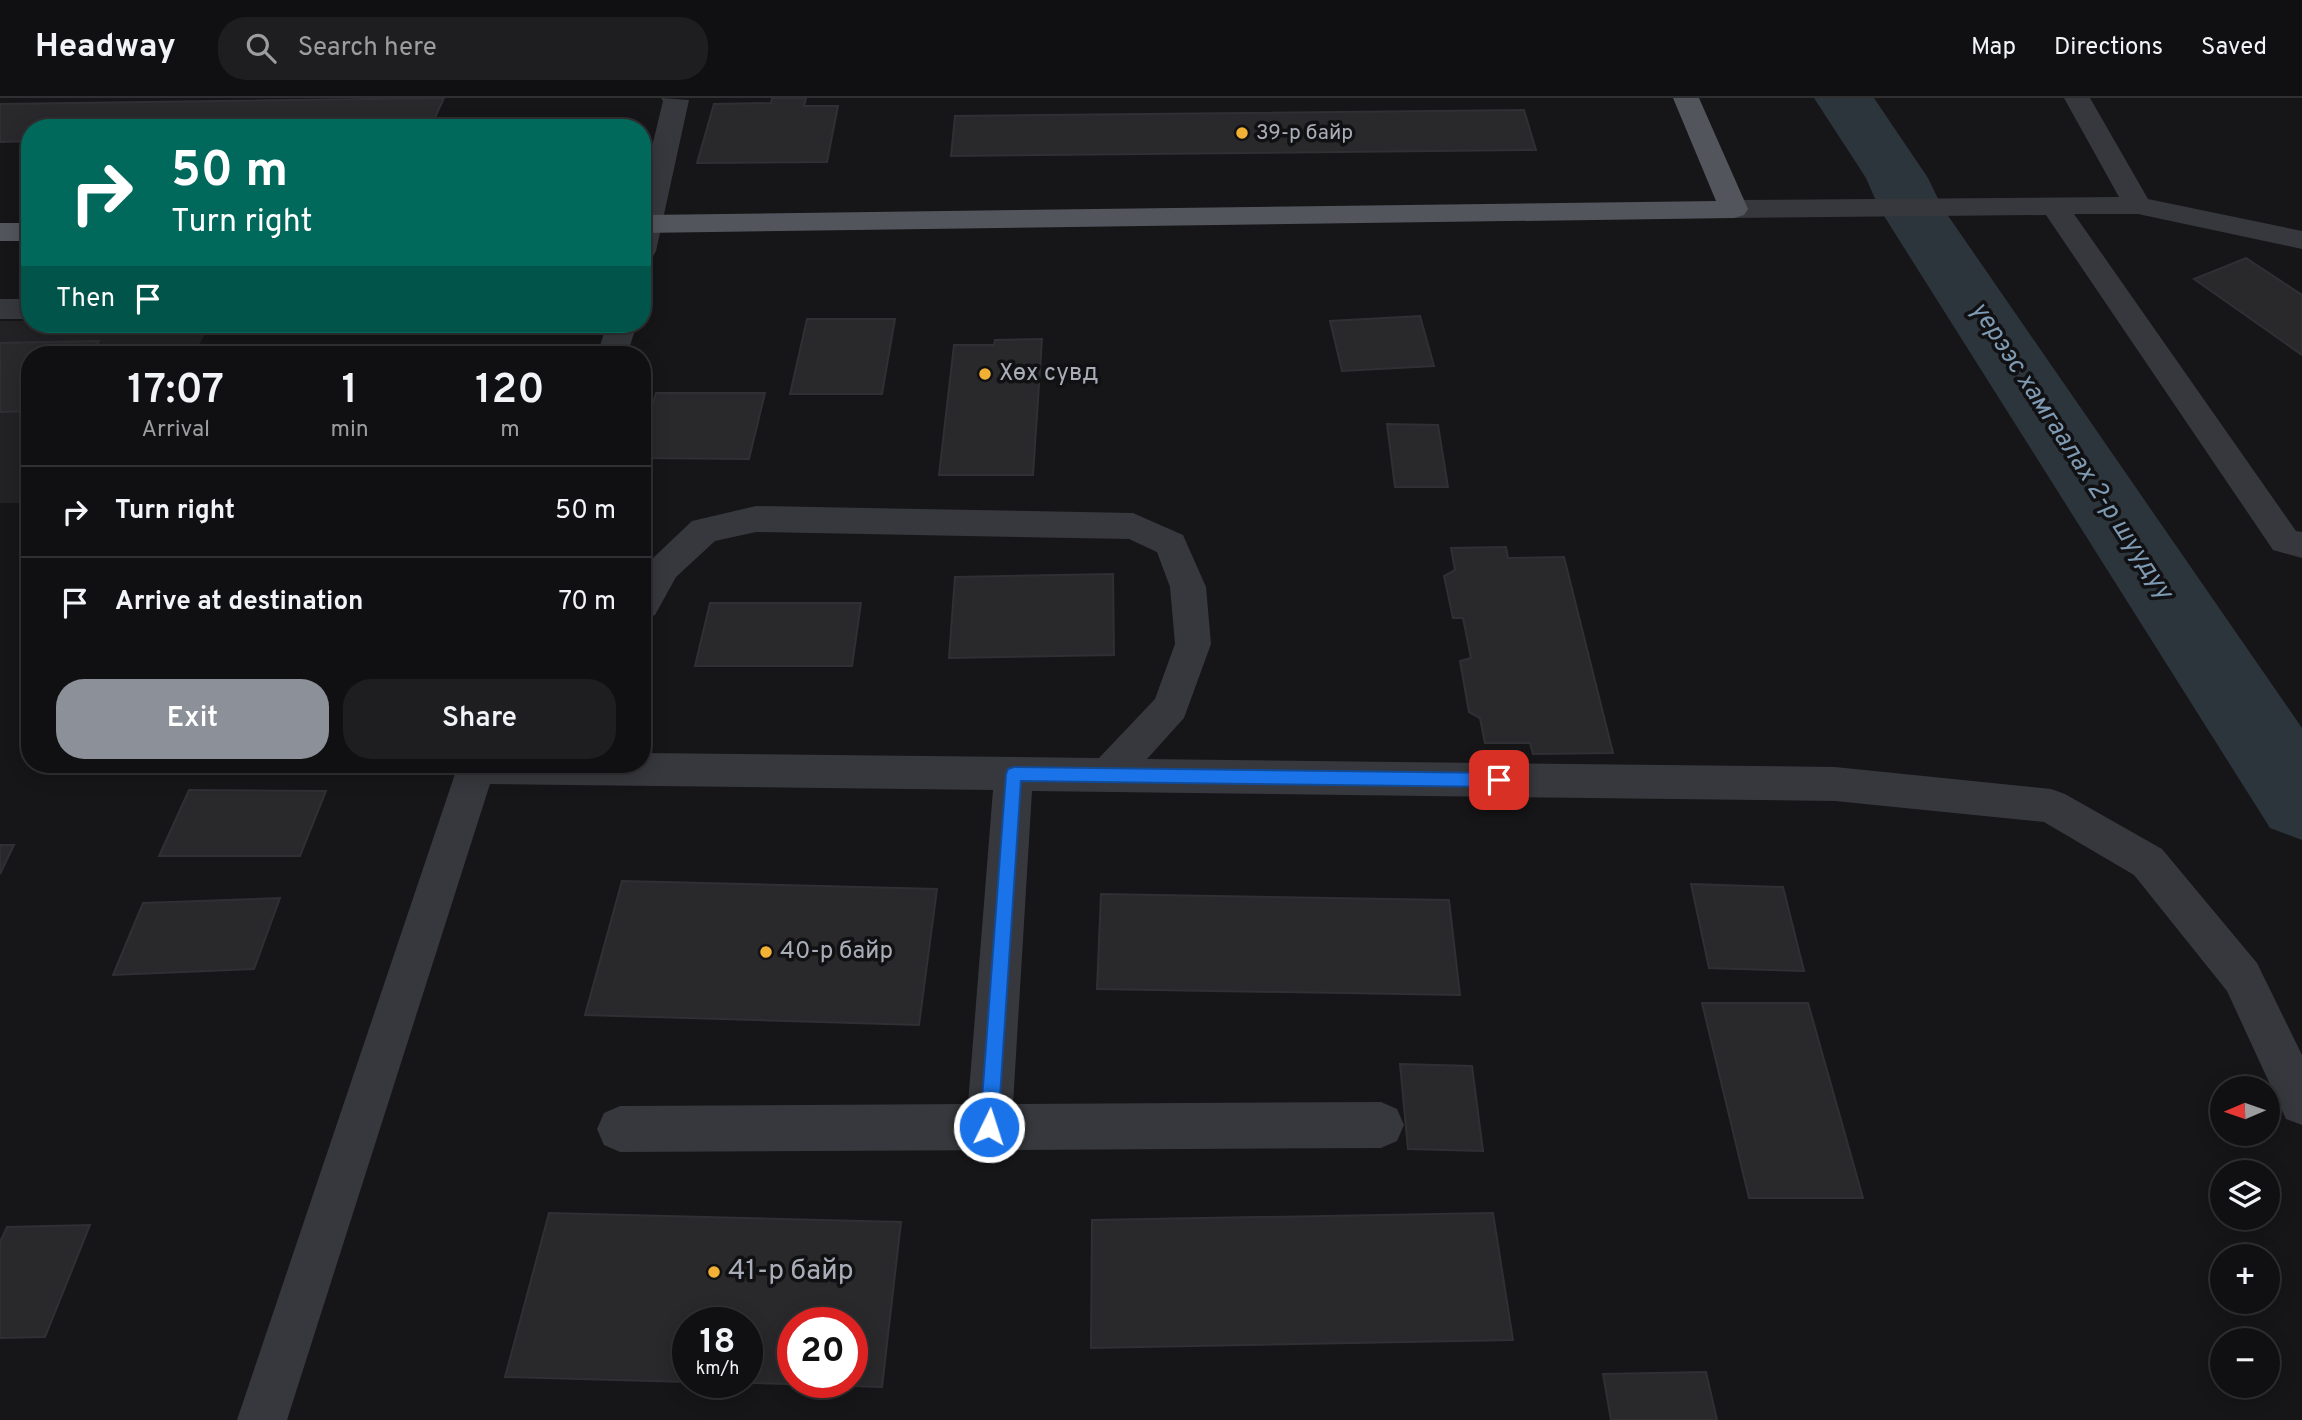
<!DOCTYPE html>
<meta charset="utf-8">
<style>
body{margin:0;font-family:Overpass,sans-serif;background:#1e1e20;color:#f1f3f6;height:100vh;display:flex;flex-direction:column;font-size:26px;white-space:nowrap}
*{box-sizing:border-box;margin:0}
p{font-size:23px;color:#9c9d9f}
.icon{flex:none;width:38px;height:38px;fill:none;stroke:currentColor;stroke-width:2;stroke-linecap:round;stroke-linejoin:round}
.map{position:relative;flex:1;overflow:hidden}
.drawer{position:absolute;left:21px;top:248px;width:630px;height:427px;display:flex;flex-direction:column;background:#101012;border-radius:28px;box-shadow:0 4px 18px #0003,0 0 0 2px #303032}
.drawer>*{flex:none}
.top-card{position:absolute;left:21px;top:21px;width:630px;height:214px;border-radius:28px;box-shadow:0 4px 18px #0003,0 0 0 2px #303032;background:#00695c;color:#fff;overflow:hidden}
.needle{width:46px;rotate:268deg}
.controls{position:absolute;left:2210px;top:978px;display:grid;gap:14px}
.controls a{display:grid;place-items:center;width:70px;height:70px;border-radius:50%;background:#101012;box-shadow:0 4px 18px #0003,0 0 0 2px #303032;font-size:35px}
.speed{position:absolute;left:672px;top:1209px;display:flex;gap:14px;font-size:35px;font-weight:700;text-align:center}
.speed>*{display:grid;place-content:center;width:91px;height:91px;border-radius:50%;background:#101012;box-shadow:0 4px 18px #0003,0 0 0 2px #303032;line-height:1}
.speed small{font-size:18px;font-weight:400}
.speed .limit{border:10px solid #d22;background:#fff;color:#111}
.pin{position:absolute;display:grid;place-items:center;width:60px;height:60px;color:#fff;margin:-30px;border-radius:14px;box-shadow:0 4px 10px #0006}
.me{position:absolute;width:77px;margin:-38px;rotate:4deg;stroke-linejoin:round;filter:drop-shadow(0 0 5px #0008)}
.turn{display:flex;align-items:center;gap:24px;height:147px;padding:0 35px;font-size:32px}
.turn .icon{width:91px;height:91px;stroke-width:2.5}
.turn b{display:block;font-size:49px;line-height:60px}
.then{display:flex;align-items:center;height:66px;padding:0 35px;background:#0003;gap:14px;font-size:26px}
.eta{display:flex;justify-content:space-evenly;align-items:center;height:119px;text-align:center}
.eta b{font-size:42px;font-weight:600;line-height:49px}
.action{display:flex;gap:14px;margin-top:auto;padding:14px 35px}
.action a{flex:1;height:80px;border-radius:28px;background:#8c9099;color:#fff;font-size:28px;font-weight:600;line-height:80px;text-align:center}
.action a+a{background:#1e1e20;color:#f1f3f6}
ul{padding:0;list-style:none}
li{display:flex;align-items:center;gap:21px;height:91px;padding:0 35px;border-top:2px solid #303032}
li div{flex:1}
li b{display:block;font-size:26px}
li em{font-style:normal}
header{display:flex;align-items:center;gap:42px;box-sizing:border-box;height:98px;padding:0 35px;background:#101012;border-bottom:2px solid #303032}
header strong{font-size:33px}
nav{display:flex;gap:38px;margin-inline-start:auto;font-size:24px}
.search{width:490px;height:63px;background:#1e1e20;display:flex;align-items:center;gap:18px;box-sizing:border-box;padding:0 24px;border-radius:28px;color:#9c9d9f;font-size:26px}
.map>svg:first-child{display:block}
.built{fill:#222225}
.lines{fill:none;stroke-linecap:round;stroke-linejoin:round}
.river{fill:#2c353c;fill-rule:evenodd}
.building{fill:#29292c;stroke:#303034;stroke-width:2;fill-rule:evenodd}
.minor{fill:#37383d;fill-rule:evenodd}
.major{fill:#53555c;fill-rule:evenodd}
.route{fill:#1a73e8;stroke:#114b97;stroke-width:2}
.poi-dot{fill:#f2b134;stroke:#111113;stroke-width:2.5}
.labels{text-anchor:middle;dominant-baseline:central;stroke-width:7;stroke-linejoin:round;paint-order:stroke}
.far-poi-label{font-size:21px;fill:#a8adb8;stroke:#111113;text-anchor:start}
.poi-label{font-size:24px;fill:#a8adb8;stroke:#111113;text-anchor:start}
.water-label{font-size:26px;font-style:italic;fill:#7f9bb3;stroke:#111113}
.near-poi-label{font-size:28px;fill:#a8adb8;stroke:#111113;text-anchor:start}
</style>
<header>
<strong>Headway</strong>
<div class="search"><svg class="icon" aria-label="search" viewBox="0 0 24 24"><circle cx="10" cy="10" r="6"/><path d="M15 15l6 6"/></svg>Search here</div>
<nav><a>Map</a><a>Directions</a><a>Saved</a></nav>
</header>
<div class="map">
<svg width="2302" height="1322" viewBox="0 0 2302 1322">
<rect width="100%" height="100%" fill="#161618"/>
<path class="built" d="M0,223H30V226H211L193,257H30V405H0Z"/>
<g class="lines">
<path class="river" d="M1814,0H1874L1928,80L1942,109L2302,630V742L2270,730L1879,110L1866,80Z"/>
</g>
<path class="building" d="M444,0L430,30H30V43L0,44V6Z
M772,0H806L804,8H838L827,64L697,65L714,6L771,5Z
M1524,12L1536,52L951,58L955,18Z
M2246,160L2302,197V257L2194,181Z
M1420,218L1434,268L1342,273L1330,223Z
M807,221H895L882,296H790Z
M1042,241L1033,377H939L954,247H994L995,242Z
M99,243L90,257H30V313L0,314V245Z
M656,295H765L749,361L642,360V340Z
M1387,326L1438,327L1448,389H1395Z
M1506,449L1508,460L1564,459L1613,655L1533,656L1530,645H1485L1480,620L1469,614L1460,563L1471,560L1463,520H1453L1444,478L1455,472L1451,450Z
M1113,476L1114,557L949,560L955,479Z
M710,505H861L852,568H695Z
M189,692L326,693L300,758H159Z
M0,747H14L0,776Z
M622,783L937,791L919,927L585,917Z
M1691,786L1783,789L1804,873L1709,870Z
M1101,796L1449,802L1460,897L1097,891Z
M280,800L254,871L113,877L143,805Z
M1702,905H1808L1863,1100H1749Z
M1400,966L1472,968L1483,1053L1408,1051Z
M549,1115L901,1124L882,1289L722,1284H747V1225H688V1284L505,1279ZM793,1225H852V1284H793Z
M1493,1115L1513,1242L1091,1250L1092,1122Z
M90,1127L45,1239L0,1240V1144L7,1129Z
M1706,1274L1717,1322H1611L1603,1276Z"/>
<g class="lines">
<path class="minor" d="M661,0L689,2L656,153L652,160L642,162V90L663,3Z
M2064,0H2090L2148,101L2302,133V151L2138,116H2074L2296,433L2302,434V460L2273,452L2046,117L1734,120L1724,117L1720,111L1724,105L1734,102L2119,99Z
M0,201H30V221H0Z
M607,226H637L627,257H597Z
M756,408L1133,415L1183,437L1206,489L1211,546L1184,620L1147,661L1835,669L2051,691L2065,696L2162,751L2257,865L2302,957V1027L2286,1021L2227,893L2134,777L2044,724L1835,703L1032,693L1013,1006L1381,1004L1397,1011L1404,1027L1397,1043L1381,1050L620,1054L604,1047L597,1031L604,1015L620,1008L968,1006L993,692L490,686L287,1322H237L458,667H642V655L1099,660L1155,601L1175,546L1170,489L1157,454L1129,441L756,434L715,443L676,479L655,517L642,521V476L652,461L692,423Z"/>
<path class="major" d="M1673,0H1699L1748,111L1744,117L1734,120L642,135V117L1716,103Z
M0,125H30V143H0Z"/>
</g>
<path class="route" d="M1014,669L1499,675L1505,677L1507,682L1505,687L1499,689L1021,683L998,1029L996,1036L989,1039L982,1036L980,1029L1006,676L1008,671Z"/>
<g class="poi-dot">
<circle cx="1242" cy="35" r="7"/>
<circle cx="985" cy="276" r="7"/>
<circle cx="766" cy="854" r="7"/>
<circle cx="714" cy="1174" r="7"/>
</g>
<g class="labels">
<g class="far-poi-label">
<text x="1256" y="35">39-р байр</text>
</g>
<g class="poi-label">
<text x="999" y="276">Хөх сувд</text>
<text x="780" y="854">40-р байр</text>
</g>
<g class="water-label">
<text transform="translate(2071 353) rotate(57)">үерээс хамгаалах 2-р шуудуу</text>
</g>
<g class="near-poi-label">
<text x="728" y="1174">41-р байр</text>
</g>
</g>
</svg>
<div class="controls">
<a><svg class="needle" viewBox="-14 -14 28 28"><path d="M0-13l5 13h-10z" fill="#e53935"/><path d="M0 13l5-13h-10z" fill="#9c9d9f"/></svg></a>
<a><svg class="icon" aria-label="layers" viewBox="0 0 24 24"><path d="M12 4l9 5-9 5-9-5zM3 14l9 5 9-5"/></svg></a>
<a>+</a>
<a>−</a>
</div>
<div class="speed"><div>18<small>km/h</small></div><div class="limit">20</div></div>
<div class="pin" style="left:1499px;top:682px;background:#d93025"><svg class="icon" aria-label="arrive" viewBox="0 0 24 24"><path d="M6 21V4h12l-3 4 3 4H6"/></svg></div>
<svg class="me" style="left:989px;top:1029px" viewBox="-20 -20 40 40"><circle r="17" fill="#1a73e8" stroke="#fff" stroke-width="3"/><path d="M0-11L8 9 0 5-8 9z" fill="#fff"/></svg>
<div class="top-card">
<div class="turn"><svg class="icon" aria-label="right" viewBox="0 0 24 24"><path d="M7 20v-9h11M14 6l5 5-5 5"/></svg><div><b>50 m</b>Turn right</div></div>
<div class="then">Then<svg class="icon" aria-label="arrive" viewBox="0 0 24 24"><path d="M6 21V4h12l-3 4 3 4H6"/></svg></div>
</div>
<section class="drawer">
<div class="eta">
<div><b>17:07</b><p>Arrival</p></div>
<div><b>1</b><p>min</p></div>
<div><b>120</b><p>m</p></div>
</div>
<ul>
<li><svg class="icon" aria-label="right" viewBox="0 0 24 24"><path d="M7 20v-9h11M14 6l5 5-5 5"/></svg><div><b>Turn right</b></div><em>50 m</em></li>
<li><svg class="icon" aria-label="arrive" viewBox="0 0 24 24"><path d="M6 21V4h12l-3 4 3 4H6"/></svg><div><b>Arrive at destination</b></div><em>70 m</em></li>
</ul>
<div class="action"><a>Exit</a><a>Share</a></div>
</section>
</div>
